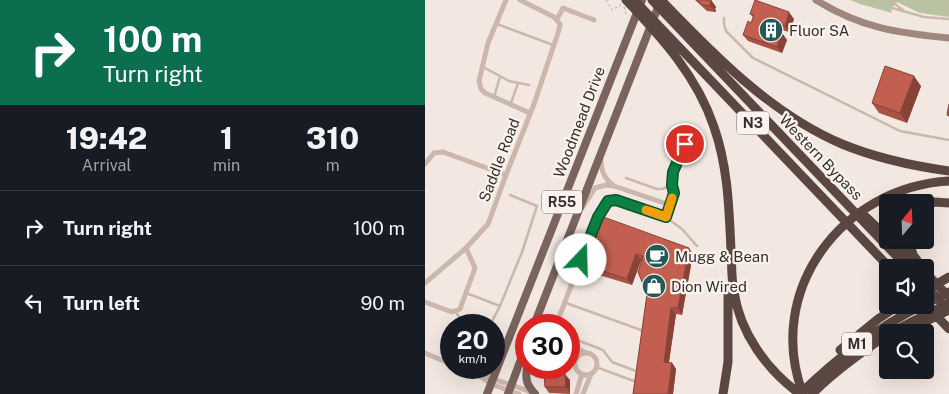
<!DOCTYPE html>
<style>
body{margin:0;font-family:"Public Sans",sans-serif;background:#242831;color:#f1f3f6;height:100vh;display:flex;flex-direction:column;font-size:19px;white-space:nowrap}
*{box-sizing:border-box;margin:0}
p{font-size:16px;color:#9ea1a6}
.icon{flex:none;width:28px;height:28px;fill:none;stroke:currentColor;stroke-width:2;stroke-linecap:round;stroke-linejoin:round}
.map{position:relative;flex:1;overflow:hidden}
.details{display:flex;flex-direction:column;background:#171b24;width:425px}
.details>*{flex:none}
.banner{background:#0b6e4f;color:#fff;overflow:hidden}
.needle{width:32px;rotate:19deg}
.tools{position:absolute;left:454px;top:194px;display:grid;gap:10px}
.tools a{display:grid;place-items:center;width:55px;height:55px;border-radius:5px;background:#171b24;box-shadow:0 5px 20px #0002;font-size:25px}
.speed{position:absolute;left:15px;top:314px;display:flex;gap:10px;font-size:25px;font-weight:700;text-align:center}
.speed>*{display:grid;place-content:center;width:65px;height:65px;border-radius:50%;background:#171b24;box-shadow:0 5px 20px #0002;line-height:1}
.speed small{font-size:12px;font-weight:400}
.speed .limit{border:8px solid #d22;background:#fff;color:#111}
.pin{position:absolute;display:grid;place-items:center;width:42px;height:42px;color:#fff;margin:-21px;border:2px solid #fff;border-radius:50%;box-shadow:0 1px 5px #0007}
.me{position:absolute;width:55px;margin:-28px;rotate:21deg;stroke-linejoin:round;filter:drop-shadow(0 0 4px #0008)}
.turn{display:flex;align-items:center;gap:18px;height:105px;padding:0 20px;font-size:22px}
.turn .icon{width:65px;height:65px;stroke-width:2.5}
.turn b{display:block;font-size:35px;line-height:42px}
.eta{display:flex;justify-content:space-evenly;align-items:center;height:85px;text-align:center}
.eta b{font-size:30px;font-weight:800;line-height:35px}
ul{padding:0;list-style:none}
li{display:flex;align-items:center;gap:15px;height:75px;padding:0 20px;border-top:1px solid #363941}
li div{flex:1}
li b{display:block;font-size:19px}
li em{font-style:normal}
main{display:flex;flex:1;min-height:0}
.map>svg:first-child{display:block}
.green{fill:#bac2a1}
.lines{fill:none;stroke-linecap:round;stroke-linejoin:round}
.path{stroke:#b7a197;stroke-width:1;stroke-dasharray:2.5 2.5;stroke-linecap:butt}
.lane{stroke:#cbb7ac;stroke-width:2.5}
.street{stroke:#cbb7ac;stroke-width:5}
.secondary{stroke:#9f867e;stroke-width:7}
.primary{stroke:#7a645d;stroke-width:8}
.highway{stroke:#5a4742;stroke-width:9}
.wall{fill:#a75245}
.shaded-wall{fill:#884238}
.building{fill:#c25f50;stroke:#884238}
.route-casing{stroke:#07532c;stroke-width:12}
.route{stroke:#0b8043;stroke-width:9}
.slow{stroke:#f59e0b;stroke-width:9}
.labels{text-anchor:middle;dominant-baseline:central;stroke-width:4.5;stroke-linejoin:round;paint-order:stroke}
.shield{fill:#faf3ed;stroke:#736965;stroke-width:1}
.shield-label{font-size:14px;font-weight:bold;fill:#392e2b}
.poi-label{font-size:15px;fill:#392e2b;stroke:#faf3ed;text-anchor:start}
.street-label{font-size:15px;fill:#392e2b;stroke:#faf3ed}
</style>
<main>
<section class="details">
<div class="banner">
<div class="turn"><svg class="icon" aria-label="right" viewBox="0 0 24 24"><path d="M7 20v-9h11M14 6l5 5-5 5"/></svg><div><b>100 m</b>Turn right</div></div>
</div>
<div class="eta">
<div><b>19:42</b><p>Arrival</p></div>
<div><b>1</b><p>min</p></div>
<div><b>310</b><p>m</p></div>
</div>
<ul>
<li><svg class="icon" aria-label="right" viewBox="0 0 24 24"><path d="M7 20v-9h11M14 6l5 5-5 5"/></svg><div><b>Turn right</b></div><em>100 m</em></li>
<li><svg class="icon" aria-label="left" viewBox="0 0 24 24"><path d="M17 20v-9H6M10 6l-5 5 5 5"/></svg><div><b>Turn left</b></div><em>90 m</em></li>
</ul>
</section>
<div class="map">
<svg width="524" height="394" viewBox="0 0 524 394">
<rect width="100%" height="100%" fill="#f3e8e1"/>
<path class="green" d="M425,0H524V17L495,13L472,2L466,9L467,13L435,4Z"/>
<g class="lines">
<path class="path" d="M181,0L187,10L196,5
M199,7L201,14"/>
<path class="lane" d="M465,0L479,11
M467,8L499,17L524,19
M299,18V24L301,31L328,58L475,131L524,140
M72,24L128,45
M58,67L84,81L104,85
M69,97L75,77
M86,103L93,83
M201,178L232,189H237L247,185
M245,204L249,193L247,185L248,172L260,144
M242,218L257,229L272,246
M41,293L75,306
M141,303L216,330
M30,311L35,318L44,325
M44,318L61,325
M65,325L75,306L97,252L112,206L85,195
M144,331V328
M144,335L152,340L178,350L187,362L211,371
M171,367L209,381
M119,368L123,370"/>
<path class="street" d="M81,0L63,43L54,81L56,89L60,93L105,113
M132,19L138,8L169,20
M176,159C176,171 179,178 189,186
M0,164L9,153L18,152L81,175
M158,207L170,188L181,185L189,186L245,205L241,217L188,200C179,202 175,212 171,220
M0,283L41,248L63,224L81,175L109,104L134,30L135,24L129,17L95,0
M0,302L27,312L35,309L50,268L41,248
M131,325L163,242
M144,346L162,353
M144,350L152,358
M0,353L26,364
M150 364a11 11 0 1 1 22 0a11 11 0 1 1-22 0Z
M35,368C59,377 84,383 108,393
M56,377L66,384L94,394
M151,394L157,374
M158,394L166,374"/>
<path class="secondary" d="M391,0C436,28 473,33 524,38"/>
<path class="primary" d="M109,325L235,2
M102,368C100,380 102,385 110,394
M62,394L217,0
M83,394L101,346"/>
<path class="highway" d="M201,0C237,38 272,76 289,127C303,167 304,208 306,250C307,264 306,278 309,292C315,333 342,370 375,394
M227,0L483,268
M236,0C288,54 346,114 417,144C451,158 488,166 524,171
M211,2L465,268
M500,206L510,202L524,203
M441,217L462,237
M466,240L495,268
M484,240L488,255L492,260
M500,272L524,297
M500,285L515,301
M507,287L524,277
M524,292L500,304L524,329
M467,332L524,303
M479,332L524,310
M415,350L453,319L474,305
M298,394L303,362V287
M375,394C414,356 449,330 497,305
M378,394C339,291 417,187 524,181
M387,394C410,371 435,353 462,335"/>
</g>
<path class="wall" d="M270,0H286L291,7L290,9L291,11L290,12L282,11Z
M325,14L369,19L364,32L357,30L354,32L357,33L362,40L357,53L323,41L318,35L326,23L328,17Z
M496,86L482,123L454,113L447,103Z
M161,245L268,254L257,315L251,314L244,362L247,363L251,369L248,394H208L222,294L216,261L207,285L174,275L169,271L165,265Z
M145,380V394L124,393L120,387Z"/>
<path class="shaded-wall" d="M286,0L291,7L290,9L291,11L290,12L285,6V2Z
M364,12L369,19L364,32L360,26Z
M357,33L362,40L357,53L352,47Z
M489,76L496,86L482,123L475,113Z
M264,248L268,254L257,315L253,308Z
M211,254L216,260L207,285L202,279Z
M246,308L251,314L243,368L239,362Z
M247,363L251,369L248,394H243Z
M140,374L145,380V394L141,387Z"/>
<path class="building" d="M272,0H286L285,2L286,4L285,6L277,5Z
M330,0L364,12L360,26L352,23L350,26L351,31L357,33L352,47L318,35L323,21L326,23L329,15L325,14Z
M460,66L489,76L475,113L447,103Z
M524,104V116L522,115Z
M173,215L264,248L253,308H246L239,362L247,363L243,394H208L222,294L213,272L218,256L211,254L202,279L169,268L165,265L160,255L161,245Z
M119,373L140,374L141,387H120Z"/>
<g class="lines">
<g class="route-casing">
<path id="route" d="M156,260L173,217L183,201L191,200L241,217L249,193L247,185L248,172L260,144"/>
</g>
<use href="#route" class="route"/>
<path class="slow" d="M221,210L241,217L247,198"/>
</g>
<defs>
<g id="building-disc" transform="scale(1.25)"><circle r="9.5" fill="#225a58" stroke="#faf3ed"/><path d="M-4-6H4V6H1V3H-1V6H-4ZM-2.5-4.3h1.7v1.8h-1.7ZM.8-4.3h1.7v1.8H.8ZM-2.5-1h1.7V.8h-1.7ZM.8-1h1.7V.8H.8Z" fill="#fff"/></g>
<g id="cafe-disc" transform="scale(1.25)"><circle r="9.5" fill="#225a58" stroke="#faf3ed"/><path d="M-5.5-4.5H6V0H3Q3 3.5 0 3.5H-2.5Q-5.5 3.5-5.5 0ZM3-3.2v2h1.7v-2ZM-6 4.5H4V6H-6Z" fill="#fff"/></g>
<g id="shop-disc" transform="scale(1.25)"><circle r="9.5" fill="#225a58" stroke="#faf3ed"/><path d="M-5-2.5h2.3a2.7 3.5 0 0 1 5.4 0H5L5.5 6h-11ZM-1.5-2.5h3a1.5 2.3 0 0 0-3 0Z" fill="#fff"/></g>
</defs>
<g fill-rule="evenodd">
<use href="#building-disc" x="346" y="30"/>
<use href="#cafe-disc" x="232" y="256"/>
<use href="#shop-disc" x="229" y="286"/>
</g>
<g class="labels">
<g class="shield">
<rect x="312" y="111.5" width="32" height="23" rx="4"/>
<rect x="117" y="190.5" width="40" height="23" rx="4"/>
<rect x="417" y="332.5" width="30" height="23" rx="4"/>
</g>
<g class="shield-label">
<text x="328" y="123">N3</text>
<text x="137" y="202">R55</text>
<text x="432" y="344">M1</text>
</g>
<g class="poi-label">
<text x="364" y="30">Fluor SA</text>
<text x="250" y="256">Mugg &amp; Bean</text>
<text x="246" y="286">Dion Wired</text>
</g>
<g class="street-label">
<text transform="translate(154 122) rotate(-69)">Woodmead Drive</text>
<text transform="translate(396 157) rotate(46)">Western Bypass</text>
<text transform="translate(74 160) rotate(-69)">Saddle Road</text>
</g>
</g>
</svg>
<div class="tools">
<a><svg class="needle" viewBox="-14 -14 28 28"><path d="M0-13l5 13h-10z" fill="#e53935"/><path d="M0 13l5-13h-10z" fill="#9ea1a6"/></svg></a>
<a><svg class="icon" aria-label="sound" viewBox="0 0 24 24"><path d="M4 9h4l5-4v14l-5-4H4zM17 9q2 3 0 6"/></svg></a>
<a><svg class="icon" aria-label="search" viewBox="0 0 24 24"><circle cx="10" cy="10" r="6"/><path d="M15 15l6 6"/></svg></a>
</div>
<div class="speed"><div>20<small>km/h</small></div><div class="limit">30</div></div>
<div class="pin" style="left:260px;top:144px;background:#d93025"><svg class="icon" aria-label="arrive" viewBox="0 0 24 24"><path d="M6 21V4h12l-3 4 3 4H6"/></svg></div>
<svg class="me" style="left:156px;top:260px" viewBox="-20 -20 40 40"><circle r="19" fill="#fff"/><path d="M0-13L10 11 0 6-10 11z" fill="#0b8043"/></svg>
</div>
</main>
